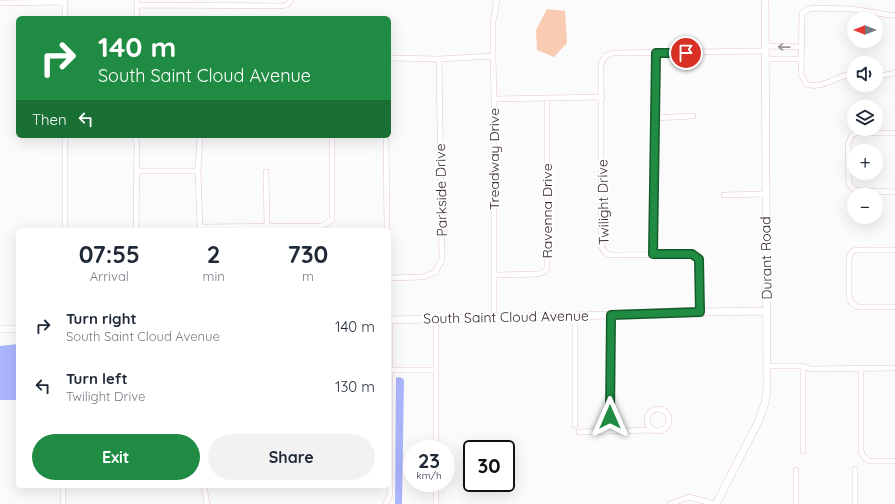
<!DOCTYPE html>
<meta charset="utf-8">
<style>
body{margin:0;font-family:Quicksand,sans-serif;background:#f2f2f3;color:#1f2937;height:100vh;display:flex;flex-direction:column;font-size:15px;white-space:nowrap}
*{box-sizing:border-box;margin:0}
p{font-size:13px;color:#747a83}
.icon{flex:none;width:22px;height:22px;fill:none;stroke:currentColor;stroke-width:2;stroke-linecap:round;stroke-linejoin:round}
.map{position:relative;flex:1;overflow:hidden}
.details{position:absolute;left:16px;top:228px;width:375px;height:260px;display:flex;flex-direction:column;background:#fff;border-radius:6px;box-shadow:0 4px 16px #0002}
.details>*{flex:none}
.guide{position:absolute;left:16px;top:16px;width:375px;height:122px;border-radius:6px;box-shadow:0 4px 16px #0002;background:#208b42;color:#fff;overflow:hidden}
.needle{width:26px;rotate:270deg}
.controls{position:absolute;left:847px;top:12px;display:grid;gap:8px}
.controls a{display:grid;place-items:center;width:36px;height:36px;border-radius:50%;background:#fff;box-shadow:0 4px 16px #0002;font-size:20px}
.speed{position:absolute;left:403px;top:440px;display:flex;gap:8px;font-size:20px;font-weight:700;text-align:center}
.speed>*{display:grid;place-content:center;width:52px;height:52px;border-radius:50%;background:#fff;box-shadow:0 4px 16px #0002;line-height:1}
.speed small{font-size:10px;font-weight:400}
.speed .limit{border:2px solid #111;border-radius:6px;background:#fff;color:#111}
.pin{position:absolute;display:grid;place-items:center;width:34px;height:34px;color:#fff;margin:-17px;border:2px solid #fff;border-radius:50%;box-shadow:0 1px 4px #0007}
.me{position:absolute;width:44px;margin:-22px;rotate:0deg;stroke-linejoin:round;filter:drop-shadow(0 0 3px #0008)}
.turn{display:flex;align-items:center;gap:14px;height:84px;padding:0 16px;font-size:18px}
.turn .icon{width:52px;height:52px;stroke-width:2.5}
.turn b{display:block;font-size:28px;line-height:34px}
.then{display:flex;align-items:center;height:38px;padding:0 16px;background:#0003;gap:8px;font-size:15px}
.eta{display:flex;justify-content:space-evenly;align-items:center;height:68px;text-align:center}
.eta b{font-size:24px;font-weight:700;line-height:28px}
.cta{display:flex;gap:8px;margin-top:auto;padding:8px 16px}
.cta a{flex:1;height:46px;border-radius:24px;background:#208b42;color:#fff;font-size:16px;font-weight:700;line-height:46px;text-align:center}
.cta a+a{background:#f2f2f3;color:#1f2937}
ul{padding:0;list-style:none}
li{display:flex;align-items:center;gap:12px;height:60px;padding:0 16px}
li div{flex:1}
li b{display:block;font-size:15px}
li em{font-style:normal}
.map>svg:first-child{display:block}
.green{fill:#f9cbb2}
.water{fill:#abb6fe}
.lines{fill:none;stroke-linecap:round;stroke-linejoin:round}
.street-casing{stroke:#e7c3d7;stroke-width:6}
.secondary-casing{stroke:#e7c3d7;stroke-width:8}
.street{stroke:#fff;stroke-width:5}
.secondary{stroke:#fff;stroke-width:7}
.oneway{stroke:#9c9599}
.route-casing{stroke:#155a2b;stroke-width:10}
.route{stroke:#208b42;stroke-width:7}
.labels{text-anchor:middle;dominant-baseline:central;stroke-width:4;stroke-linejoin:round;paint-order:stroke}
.street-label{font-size:14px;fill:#392b33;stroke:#fff}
</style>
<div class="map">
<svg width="895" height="504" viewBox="0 0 895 504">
<rect width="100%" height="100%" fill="#fbfbfb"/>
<path class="green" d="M547,9L565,11L567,43L554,57L537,50L536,30Z"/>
<path class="water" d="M18,344V400H0V346Z
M398,377L402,378L404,380L402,504H395L396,378Z"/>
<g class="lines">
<g class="street-casing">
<path id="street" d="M65,0V18
M0,3L65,2
M137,5L280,6C285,6 288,5 291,0
M137,18V0
M766,46L802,47
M389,58L439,59L493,56
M766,59H801
M854,74C850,75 845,75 841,77C830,81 818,89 806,84L801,74L802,13L809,9L816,8L852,9L889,15H895
M876,75H885L895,73
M494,99L602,97
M655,118L693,116
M895,133H857L852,135L848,144L849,183L853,189L862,191L895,192
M135,136L137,143L136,230
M200,136L198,171L200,229
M386,136L387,230
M136,171H198
M266,172L267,226
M724,195L766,194
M200,227L322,226L332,220V136
M65,230V136
M895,250H858L853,251L850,255L849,260V298C851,303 853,305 858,307H895
M653,254L656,53
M494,275L538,274L544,272L547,268V98
M389,278L423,277L435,272L442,260L439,59
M700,312L699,259L692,254L610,255C604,253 602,250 601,243V64C603,58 607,54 613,53L766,51
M575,316V425
M494,318V99L493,56V22L497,0
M767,366H803L811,369L895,368
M803,366V451
M861,368V451L864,457L869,461H895
M390,370H436
M647 420a11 11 0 1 1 22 0a11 11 0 1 1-22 0Z
M610,431L611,315
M579,432L653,430
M436,449V319
M855,469V504
M436,483V504
M63,486V504
M204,486L207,504
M386,504L390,495V320
M670,504L689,497L714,504
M796,504V470"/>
</g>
<g class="secondary-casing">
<path id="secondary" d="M389,320L611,315L700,312L767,311
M0,329H18
M716,504L759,420L765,403L767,389L765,0"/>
</g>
<use href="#street" class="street"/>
<use href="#secondary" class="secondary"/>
</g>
<defs><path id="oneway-shaft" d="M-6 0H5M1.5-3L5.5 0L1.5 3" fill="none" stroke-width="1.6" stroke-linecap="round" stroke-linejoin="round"/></defs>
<use class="oneway" href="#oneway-shaft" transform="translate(784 47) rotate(-179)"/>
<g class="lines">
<g class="route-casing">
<path id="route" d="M610,417L611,315L700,312L699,259L692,254H653L656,53H686"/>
</g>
<use href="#route" class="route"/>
</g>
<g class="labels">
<g class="street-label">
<text transform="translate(494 159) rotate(-90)">Treadway Drive</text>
<text transform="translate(441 190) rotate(-91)">Parkside Drive</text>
<text transform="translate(603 202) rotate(-91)">Twilight Drive</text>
<text transform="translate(547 211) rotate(-90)">Ravenna Drive</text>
<text transform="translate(766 258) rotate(-91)">Durant Road</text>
<text transform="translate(506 317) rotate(-1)">South Saint Cloud Avenue</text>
</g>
</g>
</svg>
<div class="controls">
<a><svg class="needle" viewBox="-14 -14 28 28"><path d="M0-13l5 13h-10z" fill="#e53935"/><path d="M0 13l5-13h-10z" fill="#747a83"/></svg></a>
<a><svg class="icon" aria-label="sound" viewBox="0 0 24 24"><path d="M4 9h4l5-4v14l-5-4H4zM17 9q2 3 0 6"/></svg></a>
<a><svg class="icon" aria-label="layers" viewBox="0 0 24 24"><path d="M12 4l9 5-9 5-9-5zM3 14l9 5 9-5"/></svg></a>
<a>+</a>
<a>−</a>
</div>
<div class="speed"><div>23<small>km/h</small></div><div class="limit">30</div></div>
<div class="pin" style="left:686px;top:53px;background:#d93025"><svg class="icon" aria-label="arrive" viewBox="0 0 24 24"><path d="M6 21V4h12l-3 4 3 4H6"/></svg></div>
<svg class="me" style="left:610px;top:417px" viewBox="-20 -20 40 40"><path d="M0-17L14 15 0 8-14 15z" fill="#208b42" stroke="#fff" stroke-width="4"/></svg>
<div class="guide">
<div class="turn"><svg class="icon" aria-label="right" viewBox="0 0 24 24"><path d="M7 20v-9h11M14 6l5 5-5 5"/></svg><div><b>140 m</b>South Saint Cloud Avenue</div></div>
<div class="then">Then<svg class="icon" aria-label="left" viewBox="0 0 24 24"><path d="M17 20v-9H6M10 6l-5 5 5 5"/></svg></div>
</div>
<section class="details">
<div class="eta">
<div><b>07:55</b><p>Arrival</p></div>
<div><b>2</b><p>min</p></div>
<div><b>730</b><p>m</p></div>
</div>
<ul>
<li><svg class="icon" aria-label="right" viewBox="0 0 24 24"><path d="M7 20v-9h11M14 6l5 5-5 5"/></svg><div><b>Turn right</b><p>South Saint Cloud Avenue</p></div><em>140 m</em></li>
<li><svg class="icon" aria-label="left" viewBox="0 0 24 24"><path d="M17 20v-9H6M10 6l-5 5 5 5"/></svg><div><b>Turn left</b><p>Twilight Drive</p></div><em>130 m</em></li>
</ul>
<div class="cta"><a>Exit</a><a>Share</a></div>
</section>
</div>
